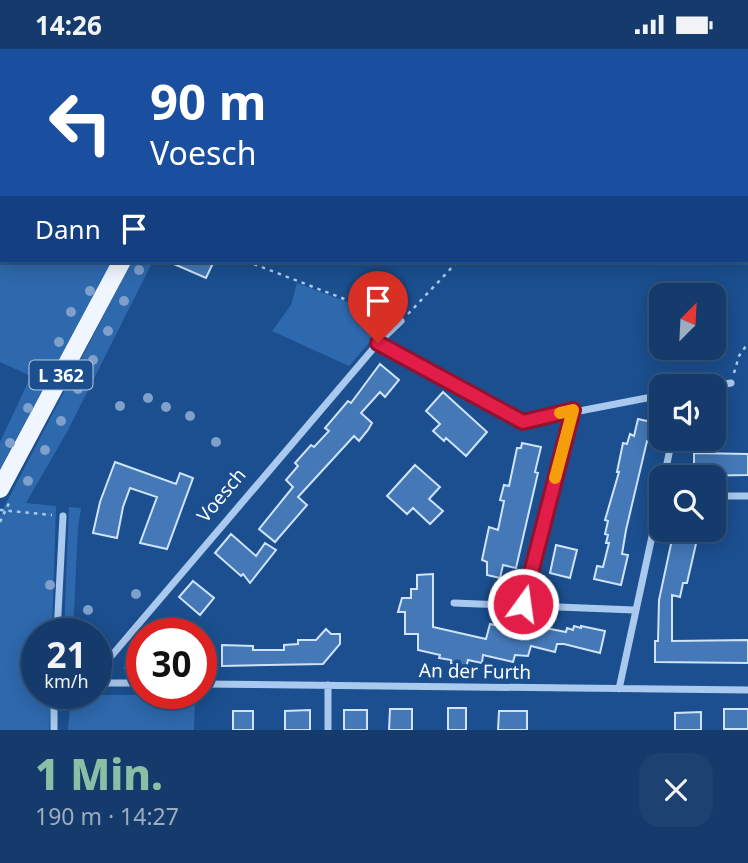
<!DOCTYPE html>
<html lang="de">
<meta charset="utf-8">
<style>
body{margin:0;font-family:"Noto Sans",sans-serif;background:#1d4271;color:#f1f3f6;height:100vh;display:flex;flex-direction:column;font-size:26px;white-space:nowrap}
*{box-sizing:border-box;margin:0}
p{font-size:23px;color:#9dadc1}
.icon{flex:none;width:38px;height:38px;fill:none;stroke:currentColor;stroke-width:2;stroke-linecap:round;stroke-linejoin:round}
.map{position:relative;height:681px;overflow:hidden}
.details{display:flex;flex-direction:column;background:#143b6b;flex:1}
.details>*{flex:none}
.guide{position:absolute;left:0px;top:0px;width:749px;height:214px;box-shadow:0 4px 18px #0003,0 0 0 2px #33557e;background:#1a4fa0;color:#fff;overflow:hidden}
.needle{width:46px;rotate:24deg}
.tools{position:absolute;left:649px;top:234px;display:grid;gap:14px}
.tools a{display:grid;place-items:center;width:77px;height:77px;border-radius:14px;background:#143b6b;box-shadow:0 4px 18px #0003,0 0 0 2px #33557e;font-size:35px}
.speed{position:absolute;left:21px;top:569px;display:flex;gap:14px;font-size:35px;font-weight:700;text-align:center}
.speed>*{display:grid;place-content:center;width:91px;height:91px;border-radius:50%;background:#143b6b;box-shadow:0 4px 18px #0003,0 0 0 2px #33557e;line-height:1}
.speed small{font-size:18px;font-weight:400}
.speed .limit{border:10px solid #d22;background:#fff;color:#111}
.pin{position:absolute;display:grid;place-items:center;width:60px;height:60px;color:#fff;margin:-72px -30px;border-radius:50% 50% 50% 0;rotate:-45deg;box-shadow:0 0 7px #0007}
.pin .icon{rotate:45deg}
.me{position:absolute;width:77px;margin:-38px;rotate:14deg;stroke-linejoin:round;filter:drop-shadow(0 0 5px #0008)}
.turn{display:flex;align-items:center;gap:24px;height:147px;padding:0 35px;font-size:32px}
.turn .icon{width:91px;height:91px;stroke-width:2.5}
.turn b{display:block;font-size:49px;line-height:60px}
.then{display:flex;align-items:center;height:66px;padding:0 35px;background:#0003;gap:14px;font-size:26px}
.round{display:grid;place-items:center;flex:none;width:74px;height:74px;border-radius:21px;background:#1d4271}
.head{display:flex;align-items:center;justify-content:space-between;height:119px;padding:0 35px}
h1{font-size:42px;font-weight:800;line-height:52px;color:#8abfa5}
.status{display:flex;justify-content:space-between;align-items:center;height:49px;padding:0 35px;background:#143b6b;direction:ltr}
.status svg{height:19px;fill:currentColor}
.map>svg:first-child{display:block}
.green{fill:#2e69ad}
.building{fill:#4478b7;stroke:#cfe3fa;stroke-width:2}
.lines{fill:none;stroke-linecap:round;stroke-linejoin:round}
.path{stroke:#a9c9ee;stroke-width:2.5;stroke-dasharray:3.5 5;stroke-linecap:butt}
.street{stroke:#a9c9ee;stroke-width:7}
.primary{stroke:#f0f6ff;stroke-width:18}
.tree{fill:#7ea0ca}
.route-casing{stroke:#92132f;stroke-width:18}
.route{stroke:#e11d48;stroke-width:12}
.slow{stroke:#f59e0b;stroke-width:12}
.labels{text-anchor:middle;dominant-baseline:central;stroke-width:7;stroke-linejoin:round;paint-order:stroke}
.shield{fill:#1b4f8f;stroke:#bbcadd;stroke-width:2}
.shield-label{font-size:18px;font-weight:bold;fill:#fff}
.street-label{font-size:19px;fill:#fff;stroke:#1b4f8f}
</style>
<div class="status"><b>14:26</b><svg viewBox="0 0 49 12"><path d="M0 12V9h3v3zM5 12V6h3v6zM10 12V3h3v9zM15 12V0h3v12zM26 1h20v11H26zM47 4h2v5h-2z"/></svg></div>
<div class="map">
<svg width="748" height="681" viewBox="0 0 748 681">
<rect width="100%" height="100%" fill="#1b4f8f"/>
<path class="green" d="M0,111L2,212H112L0,420V393L31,327L0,313Z
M132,212H153L67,383L26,454L56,457L52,584H37V644H51L49,681H0V466Z
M297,234L374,263L381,280L349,317L272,282L291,256Z
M69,458L81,459L78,479L73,584H64Z
M92,646H195L194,681H68L70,657Z"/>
<path class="building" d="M167,212H214L206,229Z
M380,315L399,331L385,348L380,343L361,364L372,374L368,381L359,392L354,387L298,448L307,456L275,493L259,480L293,438L286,431L298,417L295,414L311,396L314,398L329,382L325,379L348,352L351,354Z
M443,343L487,383L466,407L446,389L444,392L433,382L440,375L426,362Z
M638,370L656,374L652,394L647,392L626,481L622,505L628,506L621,536L594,530L597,517L603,518L609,494H606L608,486L605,485L608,472L605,471L619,423H617L623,394L627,395L630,385L634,387Z
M678,390H704L702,403L677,398Z
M522,394L541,398L535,423L538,424L537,428L516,519L503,516L500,529L487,526V513L482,511L489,478L498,481L504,452L500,451L504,436L509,437L517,399H521Z
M694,404L748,405V426L694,427Z
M115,413L176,435L180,424L193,429L167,500L140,494L157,448L130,439L123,458L117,489L93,484L100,453Z
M415,416L440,438L429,450L443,462L430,475L413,459L407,465L387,447Z
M674,481H696L695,485L698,486L687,534H683L680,548L672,546V592L748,591V614L655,613V592H658L659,551Z
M231,485L256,507L265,494L276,501L250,534L243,525L241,527L215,504Z
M556,496L577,501L570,529L550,524Z
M433,525V578L486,590L490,575L534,585L535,577L566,583L567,579L573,581L574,577L581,579V577L605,582L600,604L564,595H557L555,603L531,597L528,607L515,606L513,613L483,606L482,614L468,611L466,619L451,615V611L439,609L440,606L418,601V585H405V563H398L402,549H411V540H417V526Z
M193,532L214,549L200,566L179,548Z
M326,580L331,585H340V595L323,615L222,617V596L253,597V601H284V596L298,595V591H316Z
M142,586V624L125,619L130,599Z
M448,659H466V681H448Z
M390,660H412V681H389Z
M724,660H748V680H724Z
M310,661V681H285V662Z
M344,661H367V681H344Z
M233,662H253V681H233Z
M499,662H527V681H498Z
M701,663V681H675V664Z"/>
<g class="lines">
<path class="path" d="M652,2L653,0
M246,212L391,268
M408,265L458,212
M734,324L739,307L748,294
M0,461L52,466
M0,473L9,454"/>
<path class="street" d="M378,294L523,373L662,346
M709,338L731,334
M664,429L672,390
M714,447H748
M454,554L634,561
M523,555L573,361
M57,584L63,467
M96,625L378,294L401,272
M96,634H142
M201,635L748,641
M619,640L662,441
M54,681V644
M328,681V636"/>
<path class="primary" d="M234,2L235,0
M0,440L122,212"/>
</g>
<g class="tree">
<circle cx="139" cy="221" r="5"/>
<circle cx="90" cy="242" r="5"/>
<circle cx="124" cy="252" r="5"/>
<circle cx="71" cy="263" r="5"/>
<circle cx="108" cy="282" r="5"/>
<circle cx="59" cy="293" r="5"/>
<circle cx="93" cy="311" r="5"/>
<circle cx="40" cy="335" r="5"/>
<circle cx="78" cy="340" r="5"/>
<circle cx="148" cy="349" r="5"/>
<circle cx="120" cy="357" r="5"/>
<circle cx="166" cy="358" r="5"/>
<circle cx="28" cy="359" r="5"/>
<circle cx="190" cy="367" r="5"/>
<circle cx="61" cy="372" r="5"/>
<circle cx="216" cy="393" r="5"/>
<circle cx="10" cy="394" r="5"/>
<circle cx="45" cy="401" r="5"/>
<circle cx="28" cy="432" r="5"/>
<circle cx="50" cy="536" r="5"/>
<circle cx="136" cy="545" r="5"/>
<circle cx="88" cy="561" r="5"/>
</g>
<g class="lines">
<g class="route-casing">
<path id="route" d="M378,294L523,373L573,361L523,555"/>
</g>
<use href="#route" class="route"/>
<path class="slow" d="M555,429L573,361L560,364"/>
</g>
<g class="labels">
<rect class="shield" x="29.5" y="311.5" width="63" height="29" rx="5"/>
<g class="shield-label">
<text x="61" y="326">L 362</text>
</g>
<g class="street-label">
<text transform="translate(221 446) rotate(-50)">Voesch</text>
<text transform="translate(475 622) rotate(1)">An der Furth</text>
</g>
</g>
</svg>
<div class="tools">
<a><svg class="needle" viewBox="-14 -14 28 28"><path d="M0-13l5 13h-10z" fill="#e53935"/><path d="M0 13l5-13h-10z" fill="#9dadc1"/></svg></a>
<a><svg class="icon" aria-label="sound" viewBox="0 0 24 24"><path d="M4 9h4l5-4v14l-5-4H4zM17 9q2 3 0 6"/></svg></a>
<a><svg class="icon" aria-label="search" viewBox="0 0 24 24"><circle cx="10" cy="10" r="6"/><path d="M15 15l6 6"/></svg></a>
</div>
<div class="speed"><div>21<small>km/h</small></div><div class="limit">30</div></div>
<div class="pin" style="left:378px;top:294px;background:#d93025"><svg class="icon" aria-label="arrive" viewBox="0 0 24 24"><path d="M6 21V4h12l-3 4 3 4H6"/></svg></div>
<svg class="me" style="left:523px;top:555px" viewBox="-20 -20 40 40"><circle r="17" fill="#e11d48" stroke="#fff" stroke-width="3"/><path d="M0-11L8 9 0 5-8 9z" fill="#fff"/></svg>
<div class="guide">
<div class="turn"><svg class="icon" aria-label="left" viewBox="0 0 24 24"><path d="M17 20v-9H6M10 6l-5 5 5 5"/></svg><div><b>90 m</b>Voesch</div></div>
<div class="then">Dann<svg class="icon" aria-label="arrive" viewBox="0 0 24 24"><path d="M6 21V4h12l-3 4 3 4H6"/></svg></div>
</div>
</div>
<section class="details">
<div class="head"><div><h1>1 Min.</h1><p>190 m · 14:27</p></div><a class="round"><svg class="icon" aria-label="close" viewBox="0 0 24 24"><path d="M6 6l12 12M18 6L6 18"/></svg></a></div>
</section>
